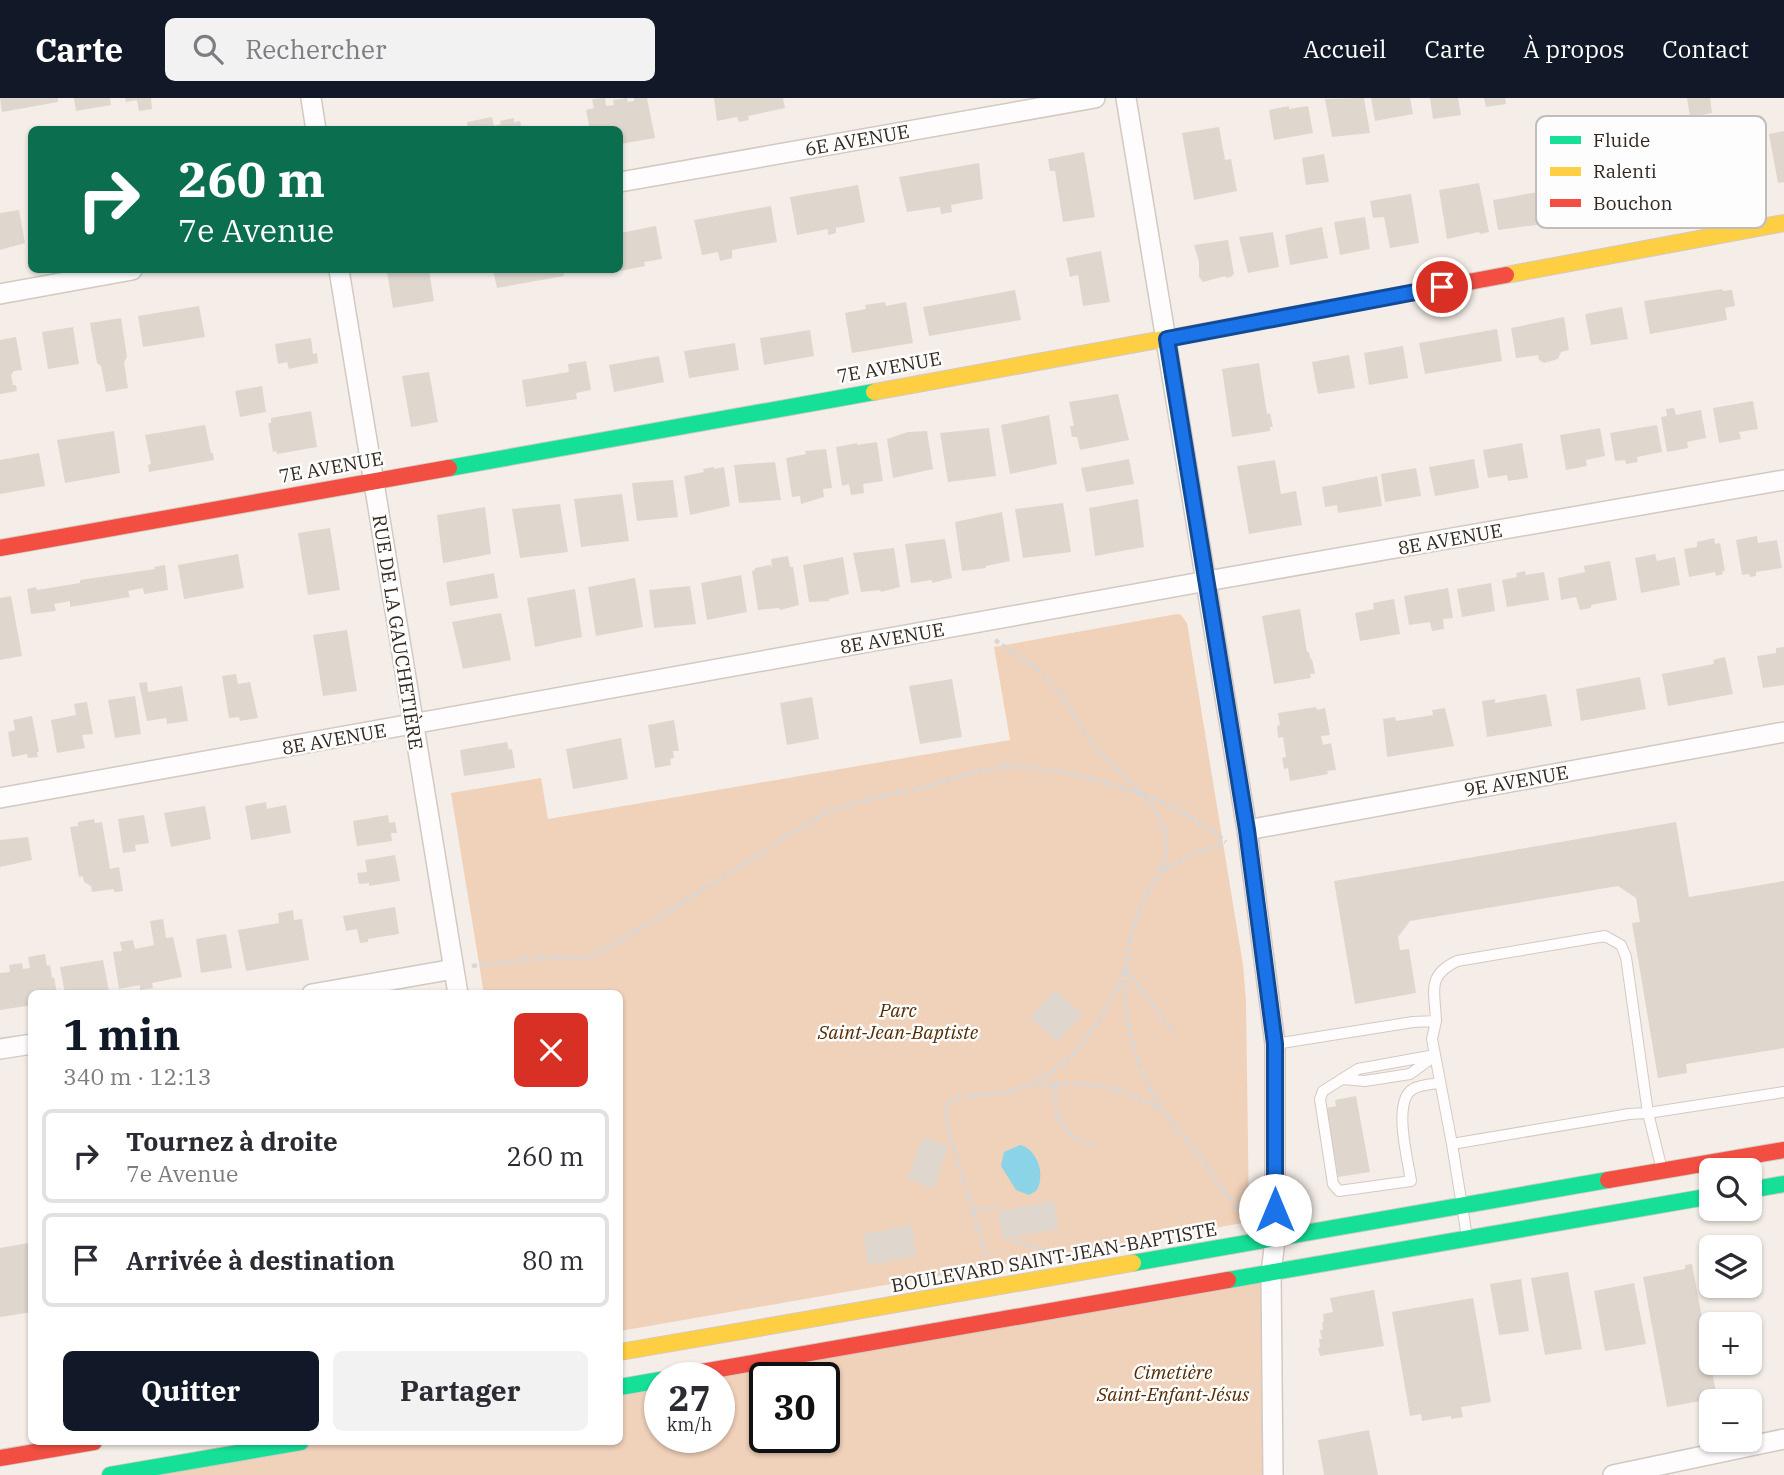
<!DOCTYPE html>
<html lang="fr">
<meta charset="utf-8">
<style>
body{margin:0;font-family:"IBM Plex Serif",serif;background:#f2f2f3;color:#2b2b33;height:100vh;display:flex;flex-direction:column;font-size:26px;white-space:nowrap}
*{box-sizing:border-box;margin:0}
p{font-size:23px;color:#7c7c81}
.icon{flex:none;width:38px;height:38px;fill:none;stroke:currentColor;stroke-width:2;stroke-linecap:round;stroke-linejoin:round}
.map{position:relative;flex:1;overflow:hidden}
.details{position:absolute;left:28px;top:892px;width:595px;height:455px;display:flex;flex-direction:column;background:#fff;border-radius:10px;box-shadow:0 2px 5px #0004}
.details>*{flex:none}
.guide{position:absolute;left:28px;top:28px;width:595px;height:147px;border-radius:10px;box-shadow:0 2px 5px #0004;background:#0b6e4f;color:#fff;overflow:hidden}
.controls{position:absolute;left:1699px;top:1060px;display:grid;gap:14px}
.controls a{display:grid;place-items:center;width:63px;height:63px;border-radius:10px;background:#fff;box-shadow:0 2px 5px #0004;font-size:35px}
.speed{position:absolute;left:644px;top:1264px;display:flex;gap:14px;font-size:35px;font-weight:700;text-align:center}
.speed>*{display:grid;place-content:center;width:91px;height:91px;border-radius:50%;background:#fff;box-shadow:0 2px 5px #0004;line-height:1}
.speed small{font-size:18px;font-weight:400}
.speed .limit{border:4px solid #111;border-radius:10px;background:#fff;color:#111}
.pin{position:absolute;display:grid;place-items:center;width:60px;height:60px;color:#fff;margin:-30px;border:4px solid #fff;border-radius:50%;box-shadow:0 2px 7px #0007}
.me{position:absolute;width:77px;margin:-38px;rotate:0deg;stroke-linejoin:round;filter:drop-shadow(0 0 5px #0008)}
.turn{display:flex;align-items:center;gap:24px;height:147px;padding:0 35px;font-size:32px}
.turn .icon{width:91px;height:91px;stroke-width:2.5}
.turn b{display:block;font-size:49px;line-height:60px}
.round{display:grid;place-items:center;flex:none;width:74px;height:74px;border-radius:10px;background:#f2f2f3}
.summary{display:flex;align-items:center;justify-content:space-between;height:119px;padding:0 35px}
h1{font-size:42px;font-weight:700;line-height:52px;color:#111827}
.action{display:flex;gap:14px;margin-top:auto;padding:14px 35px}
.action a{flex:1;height:80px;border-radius:10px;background:#111827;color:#fff;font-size:28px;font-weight:700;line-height:80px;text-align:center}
.action a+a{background:#f2f2f3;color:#2b2b33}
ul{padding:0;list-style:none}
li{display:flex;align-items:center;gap:21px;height:94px;margin:0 14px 10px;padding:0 21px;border:4px solid #e1e1e2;border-radius:10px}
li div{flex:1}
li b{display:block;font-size:26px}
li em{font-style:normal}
header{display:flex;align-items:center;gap:42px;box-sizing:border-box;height:98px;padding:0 35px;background:#111827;color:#fff}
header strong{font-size:33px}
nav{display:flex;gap:38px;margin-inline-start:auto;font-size:24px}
.search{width:490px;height:63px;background:#f2f2f3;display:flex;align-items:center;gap:18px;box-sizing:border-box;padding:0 24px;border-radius:10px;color:#7c7c81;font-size:26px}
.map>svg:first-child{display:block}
.green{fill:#f0d1ba;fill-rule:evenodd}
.water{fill:#8bd3e6}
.building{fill:#dfd6ce}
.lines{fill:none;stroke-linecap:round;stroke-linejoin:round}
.lane-casing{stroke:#d3c9c2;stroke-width:12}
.street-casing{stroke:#d3c9c2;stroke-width:22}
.fast-casing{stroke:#d3c9c2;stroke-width:18}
.slow-casing{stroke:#d3c9c2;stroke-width:18}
.jam-casing{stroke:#d3c9c2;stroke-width:18}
.path{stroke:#d9d7d5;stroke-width:4.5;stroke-dasharray:5 3.5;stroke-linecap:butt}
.lane{stroke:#fefcfc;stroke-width:10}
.street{stroke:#fefcfc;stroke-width:19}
.fast{stroke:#16e098;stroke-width:16}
.slow{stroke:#ffcf43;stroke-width:16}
.jam{stroke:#f24e42;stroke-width:16}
.route-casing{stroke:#114b97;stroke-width:18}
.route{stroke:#1a73e8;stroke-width:12}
.labels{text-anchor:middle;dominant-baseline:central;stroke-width:5;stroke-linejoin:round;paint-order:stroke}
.street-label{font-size:19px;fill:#34281f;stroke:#fdfdfd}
.park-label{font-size:19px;font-style:italic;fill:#542a00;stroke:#fdfdfd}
.key{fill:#fdfdfd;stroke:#c1bdba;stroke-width:2}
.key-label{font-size:19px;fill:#34281f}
</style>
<header>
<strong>Carte</strong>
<div class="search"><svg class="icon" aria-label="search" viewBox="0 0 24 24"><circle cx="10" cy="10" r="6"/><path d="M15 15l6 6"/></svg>Rechercher</div>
<nav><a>Accueil</a><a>Carte</a><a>À propos</a><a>Contact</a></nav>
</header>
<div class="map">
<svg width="1784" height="1377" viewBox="0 0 1784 1377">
<rect width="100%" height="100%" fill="#f5eee8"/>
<path class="green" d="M1177,516L1181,517L1187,525L1243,867L1246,903L1249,1117L1243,1125L620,1233V896H484L451,695L541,680L548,721L1010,642L994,549Z
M1271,1175L1273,1377H110L301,1344H620V1289L660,1282V1339H719V1279ZM765,1279H824V1339H765Z"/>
<path class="water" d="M1020,1047C1038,1051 1046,1079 1036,1093L1029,1097L1016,1092L1001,1068L1004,1054Z"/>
<path class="building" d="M0,0H58V4L2,14Z
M74,0H110L111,7L76,13Z
M125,0H151L152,11L139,13L137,2L126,4Z
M605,0L606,8L614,7L613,2L627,0L628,4L634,3V0H647L655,40L620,46V32H590L586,12L594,10L592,1Z
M714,0H783L785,10L748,18L749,22L739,24L737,19L717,23Z
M1364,0L1370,35L1332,39L1325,1Z
M1371,0H1410L1413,16L1375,23Z
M1430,0H1458L1461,17L1433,21Z
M1484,0H1505L1506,6L1486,9Z
M1687,0H1710L1712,15L1690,19Z
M1289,8V11L1308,8L1313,35L1274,42L1269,12Z
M492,19L494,28L501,26L500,23L514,20V24L520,23L522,32H468L467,24Z
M1219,29L1225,62L1231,61L1237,93L1194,102L1182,35Z
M1784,33V84L1778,85L1769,36Z
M1084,54L1095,119L1063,124L1055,73H1050L1048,61Z
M1324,56L1329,84L1306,87L1302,60Z
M979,65L983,101L951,107L952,114L941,116L940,109L907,114L899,79Z
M1479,85L1489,134L1480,136L1479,134L1447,141L1439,92Z
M858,87L865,124L836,130V135L828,137V131L797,137L790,99Z
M1538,94L1544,126L1498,132L1493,102Z
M1411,96L1419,145L1390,150L1384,119L1373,120L1370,103Z
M771,108L777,144L732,152V160L720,163L718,154L702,157L694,122Z
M19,112L25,145L0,152V115Z
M1365,119L1370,151L1340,157L1334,124Z
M656,128L662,161L644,164L645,168L620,173V135Z
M1322,129L1328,160L1290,167L1285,137Z
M1273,134L1279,169L1248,175L1239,139Z
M1228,142L1234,176L1231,179L1226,180L1225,178L1203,184L1199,179V164L1194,147Z
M1101,153L1110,204L1083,208L1078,177L1070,179L1066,160Z
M404,172H429L434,203L393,210L387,174Z
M493,172H563L564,178L497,190Z
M1722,191L1723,193L1732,192L1735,208L1725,210L1727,222L1650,236L1644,203Z
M1015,192L1021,222L929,238L923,209Z
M885,204L886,208L906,204L913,245L852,255L845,215L866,211L865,207Z
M199,208L205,239L143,249L138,218Z
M1622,209L1628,241L1591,247L1585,216Z
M1564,219L1569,252L1561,254L1558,261L1544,265L1539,262L1538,257L1516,260L1511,230Z
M121,220L127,259L124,264L128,290L106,294L101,268L97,265L90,225Z
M73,229L79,266L48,271L42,234Z
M1497,231L1502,263L1425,276L1419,245Z
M810,232L814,258L764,267L760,240Z
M16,239L22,272L14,273L11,277L13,287H16L17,293L0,296V242Z
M311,240L313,256L317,255L318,265L289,271L287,264L278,266L275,246Z
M735,245L739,272L689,280L684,253Z
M1403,248L1408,280L1369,287L1364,255Z
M1349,257L1355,290L1318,296L1312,264Z
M659,258L664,284L614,294L609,267Z
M586,263L591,292L576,295L577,301L526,309L522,282L569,274L568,266Z
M1259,265L1267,316L1270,315L1273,329H1270V333L1232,339L1222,271Z
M429,274L438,324L411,329L402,278Z
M262,288L266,314L240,319L235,293Z
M1118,296L1129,342L1080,352L1077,339H1072L1070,328H1074L1069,304Z
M1753,303L1758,331L1739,334L1741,341L1719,345L1713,310Z
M1674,310L1676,317L1701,312L1706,340L1687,344L1688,350L1667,354L1661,319L1667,318L1666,311Z
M311,313L317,349L277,356L276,353L273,354L268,325H271V320Z
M1049,317L1057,366L1010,376L1001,327Z
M205,327L211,355H213L214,362L149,374L148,367L151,366L145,337Z
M1657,327L1662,354L1637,359L1638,364L1626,366L1625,362L1615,363L1610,335Z
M989,330L996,378L948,384L940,335Z
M1600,330L1605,358L1586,362L1587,368L1566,372L1560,337Z
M114,333L120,375L65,385L57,342Z
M927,333L933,371L893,380L887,341L908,334Z
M877,344L883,383L863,386L864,395L851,397L849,386L842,388L836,349L857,345V347Z
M1522,345L1528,380L1508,383L1507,377L1488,380L1483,352Z
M826,351L832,390L823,391L824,399L801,406L800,398L792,399L786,360L806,356L805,353Z
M39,355L45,388L0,396V362Z
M1129,361L1134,386L1086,394L1081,370Z
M1474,361L1479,390L1435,398L1429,369Z
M1275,362L1281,396L1296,393L1302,427L1249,436L1237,368Z
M775,364L781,402L739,405L734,367Z
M714,369V371L724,369L730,408L690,417L684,378L704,374L703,371Z
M1416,370L1421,398L1385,404L1381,376Z
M1377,378L1382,408L1338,415L1337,407L1325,409L1322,389Z
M673,382L678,419L637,423L632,385Z
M622,396L629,443L581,449L574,401Z
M1138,401L1144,449L1095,458L1089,410Z
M1063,405L1071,454L1023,460L1015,411Z
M560,406L568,454L520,460L512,411Z
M485,409L491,456L443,465L437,417Z
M1002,414L1010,463L986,468V470L962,473L955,424Z
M330,430L340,492L308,497L298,435Z
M1757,438L1758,445L1777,442L1782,470L1756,474V478L1750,479L1749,476L1742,477L1736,442Z
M1714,440L1715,446L1720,445L1725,473H1722L1723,476L1716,478L1715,474L1689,479L1684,451L1697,449V444Z
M945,441L952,480L932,485V482L911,485L905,446Z
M894,450L900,489L881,494L880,492L861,494L853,455Z
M238,456L244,490L184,501L178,467Z
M1655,456L1657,463L1675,459L1680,487L1641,495L1635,460Z
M788,458L790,469H793L799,507L780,512L779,510L758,512L752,473L755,472V470L770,467L772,470L771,461Z
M843,459L849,496L829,501V503L809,504L803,467Z
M1610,463L1617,502L1591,507V510L1580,512L1576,499L1561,502L1558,480L1585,474L1584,468Z
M165,467L168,492L144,496L143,490L128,493L130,499L70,509V503L54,506L56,513L31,516L27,491L36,489L37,492L80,485V482L155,471L154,469Z
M1525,473L1526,477L1544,474L1549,502L1507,509L1502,482L1517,479L1516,475Z
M494,475L498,500L450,508L446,484Z
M741,477L747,514L707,522L701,485Z
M635,480L643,529L596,538L588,489Z
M1491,485L1495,513L1462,519L1457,491Z
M690,488L696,526L654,530L649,492Z
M1448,490L1453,520L1443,521L1444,531L1432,533L1430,524L1409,527L1404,498Z
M575,491L582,539L535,549L527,500Z
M11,498L22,558L0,562V500Z
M1394,501L1400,536L1360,543L1355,515L1374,511L1373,505Z
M1300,511L1307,554H1309L1311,562L1312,561L1315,576H1310L1311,580L1274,586L1262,518Z
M501,515L511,562L463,571L452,524Z
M347,532L357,593L323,598L313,537Z
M1784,549V587L1763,590L1757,558L1776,555V550Z
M1725,559L1733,596L1668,608L1662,576L1714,566L1713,562Z
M236,576L238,586L250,584L258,620L240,623L239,619L229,620L222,578Z
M1640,579L1646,611L1581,623L1576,591Z
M952,581L962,639L920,646L909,588Z
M147,584L148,594L182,588L188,623L167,626L166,620L147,623L139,585Z
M1546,596L1552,628L1487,639L1482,603L1495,601V605Z
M135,598L141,636L115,640L108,602Z
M812,599L819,641L787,647L780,605Z
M87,604L93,636L82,637L85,650L57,655L51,622L76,617L74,606Z
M1316,609L1317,612L1325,610L1330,637L1321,638L1322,643L1323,647L1331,645L1336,672L1327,673L1328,676L1290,683L1288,670L1284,671L1282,660L1286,659L1283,639L1278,640L1277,628L1280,627L1278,615Z
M1445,610L1454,648L1387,659L1383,621L1395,619L1396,623L1415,620L1433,617L1432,612Z
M32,618L39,654H37L38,659L28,660L27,656L12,659L8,634L15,632L13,622Z
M674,622L679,653H673L674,660L670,661L671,667L655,670L648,627Z
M621,640L628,681L573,691L566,651Z
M507,644L509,652L512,651L515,670L464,678L460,652Z
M266,704L267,711L286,707L291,735L251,742L245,708Z
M205,708L211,741L171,749L164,715Z
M144,717L149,745L135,747L136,753L123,755L118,721Z
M388,717L389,725L395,724L397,735H391L392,743L357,748L353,723Z
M94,721L95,725L102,724L110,771L119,769L123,793L114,794V791L92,794L91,788L84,784L83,778L79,779L70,729L78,728V724Z
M1676,724L1689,799L1784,783V950L1686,966L1687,975L1658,980L1632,825L1640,824L1636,800L1618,788L1410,823L1398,839L1400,852L1409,851L1416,895L1355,906L1334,783Z
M28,739L32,762L0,769V742Z
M395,757L400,783L369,788V785L359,786L357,775L367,774L365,762Z
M395,809L399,836L368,841V844L360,845L357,831L346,833L343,818Z
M293,812L294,822L302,821L309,862L246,873L238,832L279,825L278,815Z
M163,821L166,840L173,839L182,879L152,885L153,890L140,892V887L119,891L113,854L122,853L120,844L133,842L135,851L154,847L150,823Z
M226,836L232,870L201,875L196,841Z
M45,856L47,868L50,867L52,880L54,879L57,896H32V907L0,912V875L10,874L9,867L22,865L23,871L30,870L28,859Z
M103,862L109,893L97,896H65L60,869Z
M1055,892L1083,916L1058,944L1030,920Z
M1356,998L1370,1074L1338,1079L1326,1010L1336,1008L1335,1002Z
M923,1039L948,1048L934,1091L907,1081Z
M1054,1103L1058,1131L1003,1141L998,1113Z
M912,1127L917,1158L868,1167L863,1136Z
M28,1145L32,1168V1214L0,1219V1150Z
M1692,1166L1717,1300L1667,1309L1643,1179L1685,1171V1167Z
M1568,1174L1582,1251L1545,1257L1531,1180Z
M1521,1181L1529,1233L1499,1237L1490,1186Z
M1634,1185L1646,1246L1605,1253L1594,1193Z
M1374,1192L1384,1248L1320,1258L1318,1250L1320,1249L1319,1241H1322L1320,1232H1323L1322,1224H1324L1323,1216L1333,1214L1330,1200Z
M1473,1200L1491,1304L1461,1309L1463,1319L1451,1321V1318L1422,1323L1421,1316L1410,1318L1392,1214Z
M1369,1332L1378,1377H1324L1318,1342Z"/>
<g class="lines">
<g class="lane-casing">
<path id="lane" d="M1436,923C1435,893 1426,878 1457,863L1605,838L1621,847L1626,859L1648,1015L1662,1072
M1275,946L1413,924L1436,923L1432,941L1452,1046L1629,1016L1648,1015L1784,994
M1435,957L1358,971L1323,993L1320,1001L1333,1086L1339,1093L1411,1083C1408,1062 1392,1003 1413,991C1419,987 1432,986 1440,985
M1343,981L1365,983L1410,976L1432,960
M1452,1046L1467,1139"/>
</g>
<g class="street-casing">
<path id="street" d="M311,0L316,32
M1126,0L1247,732L1275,946V1142L1271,1175L1273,1377
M620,84L1095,0
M339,172L458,896
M0,196L132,172
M0,700L1207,483L1784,382
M1247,732L1784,634
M312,896L454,871
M0,951L32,946
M1613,1377L1784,1341"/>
</g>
<g class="fast-casing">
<path id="fast" d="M449,370L874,294
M1750,1092L1784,1086
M1133,1165L1608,1082
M1228,1182L1712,1098
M620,1289L660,1282
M110,1377L301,1344"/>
</g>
<g class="slow-casing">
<path id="slow" d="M1506,177L1784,125
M874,294L1196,235
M620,1254L1133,1165"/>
</g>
<g class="jam-casing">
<path id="jam" d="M1196,235L1506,177
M0,450L449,370
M1608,1082L1784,1052
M673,1279L1228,1182
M0,1360L94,1344"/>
</g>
<path class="path" d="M995,542C1013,555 1034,567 1050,584C1067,601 1077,626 1092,645C1116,676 1158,698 1166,740C1169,760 1160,773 1151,789C1142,804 1136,822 1131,839C1116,894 1129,958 1159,1007C1169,1023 1184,1038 1195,1053C1212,1076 1228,1099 1247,1121
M1163,772L1194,755L1225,745
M472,868L528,861L588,859L617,845L823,716C854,703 887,697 920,690C949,683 979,670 1008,669C1054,666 1142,692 1182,714C1198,723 1212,733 1226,744
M1126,872L1174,935
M1055,985C1055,995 1054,1004 1057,1014C1062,1031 1081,1049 1099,1046
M1030,986H1081L1120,992L1160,1010
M973,1113L998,1108
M1014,1142L1051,1154
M989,1167L948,1031L945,1007C955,997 987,997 1002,995C1063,984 1102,928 1123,875"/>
<use href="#lane" class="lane"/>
<use href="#street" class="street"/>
<use href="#fast" class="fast"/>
<use href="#slow" class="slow"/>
<use href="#jam" class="jam"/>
</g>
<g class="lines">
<g class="route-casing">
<path id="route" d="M1275,1112V946L1247,732L1167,241L1442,189"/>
</g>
<use href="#route" class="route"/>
</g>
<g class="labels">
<g class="street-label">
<text transform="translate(857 42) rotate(-10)">6E AVENUE</text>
<text transform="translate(889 269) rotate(-10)">7E AVENUE</text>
<text transform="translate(331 369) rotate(-10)">7E AVENUE</text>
<text transform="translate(1450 441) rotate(-10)">8E AVENUE</text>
<text transform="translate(398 534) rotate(81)">RUE DE LA GAUCHETIÈRE</text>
<text transform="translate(892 540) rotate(-10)">8E AVENUE</text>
<text transform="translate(334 641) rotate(-10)">8E AVENUE</text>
<text transform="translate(1516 683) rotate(-10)">9E AVENUE</text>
<text transform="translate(1054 1159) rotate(-10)">BOULEVARD SAINT-JEAN-BAPTISTE</text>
</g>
<g class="park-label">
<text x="898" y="912">Parc<tspan x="898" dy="22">Saint-Jean-Baptiste</tspan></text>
<text x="1173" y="1274">Cimetière<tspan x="1173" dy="22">Saint-Enfant-Jésus</tspan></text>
</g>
</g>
<rect x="1536" y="18" width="230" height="112" rx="10" class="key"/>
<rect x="1550" y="38" width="31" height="8" fill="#16e098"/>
<rect x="1550" y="69" width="31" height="9" fill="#ffcf43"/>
<rect x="1550" y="101" width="31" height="8" fill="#f24e42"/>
<g class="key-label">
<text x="1593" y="49">Fluide</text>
<text x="1593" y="80">Ralenti</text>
<text x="1593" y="112">Bouchon</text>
</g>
</svg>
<div class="controls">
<a><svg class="icon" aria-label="search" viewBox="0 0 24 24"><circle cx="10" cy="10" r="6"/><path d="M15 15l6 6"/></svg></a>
<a><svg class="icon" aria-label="layers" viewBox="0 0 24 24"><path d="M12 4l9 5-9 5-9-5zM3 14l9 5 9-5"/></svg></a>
<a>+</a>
<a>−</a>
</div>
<div class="speed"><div>27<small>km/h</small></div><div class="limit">30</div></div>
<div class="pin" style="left:1442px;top:189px;background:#d93025"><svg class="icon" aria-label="arrive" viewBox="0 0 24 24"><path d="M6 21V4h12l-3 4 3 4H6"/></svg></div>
<svg class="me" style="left:1275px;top:1112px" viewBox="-20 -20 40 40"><circle r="19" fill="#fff"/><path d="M0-13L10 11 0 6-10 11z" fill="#1a73e8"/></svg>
<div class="guide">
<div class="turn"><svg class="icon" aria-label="right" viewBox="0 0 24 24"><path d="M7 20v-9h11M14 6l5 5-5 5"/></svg><div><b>260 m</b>7e Avenue</div></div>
</div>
<section class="details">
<div class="summary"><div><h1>1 min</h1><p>340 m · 12:13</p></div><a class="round" style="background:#d93025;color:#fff"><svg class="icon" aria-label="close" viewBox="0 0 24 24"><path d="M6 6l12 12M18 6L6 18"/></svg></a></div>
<ul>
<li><svg class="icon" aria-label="right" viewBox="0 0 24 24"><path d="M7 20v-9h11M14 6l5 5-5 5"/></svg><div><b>Tournez à droite</b><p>7e Avenue</p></div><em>260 m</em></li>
<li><svg class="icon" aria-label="arrive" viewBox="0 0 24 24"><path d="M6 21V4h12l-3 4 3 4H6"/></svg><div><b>Arrivée à destination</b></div><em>80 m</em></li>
</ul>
<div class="action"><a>Quitter</a><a>Partager</a></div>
</section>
</div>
